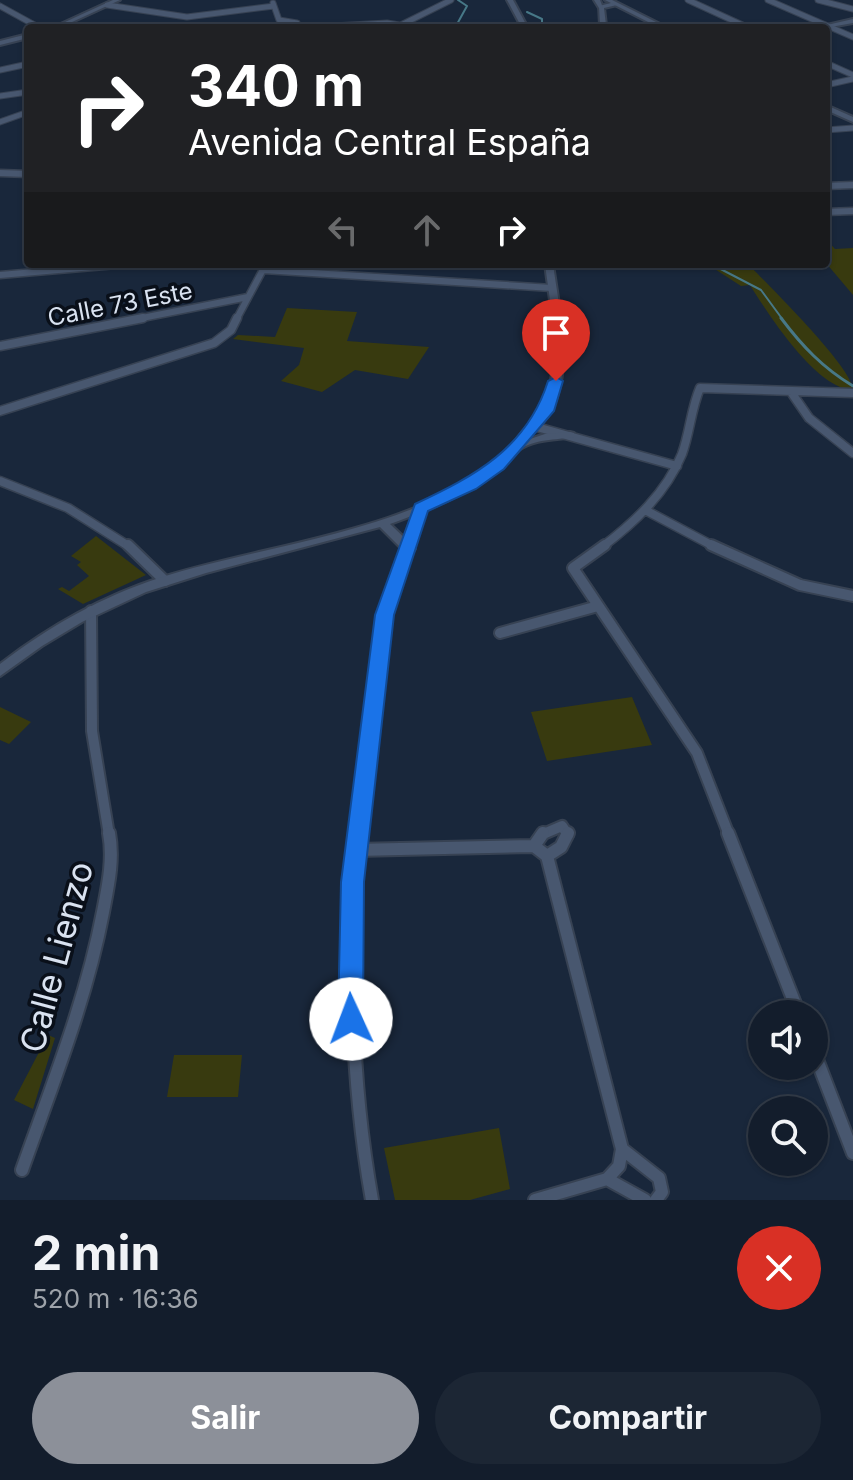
<!DOCTYPE html>
<html lang="es">
<meta charset="utf-8">
<style>
body{margin:0;font-family:Inter,sans-serif;background:#1c2634;color:#f1f3f6;height:100vh;display:flex;flex-direction:column;font-size:30px;white-space:nowrap}
*{box-sizing:border-box;margin:0}
p{font-size:26px;color:#9da2a9}
.icon{flex:none;width:44px;height:44px;fill:none;stroke:currentColor;stroke-width:2;stroke-linecap:round;stroke-linejoin:round}
.map{position:relative;height:1200px;overflow:hidden}
.details{display:flex;flex-direction:column;background:#131d2c;flex:1}
.details>*{flex:none}
.top-card{position:absolute;left:24px;top:24px;width:806px;height:244px;border-radius:8px;box-shadow:0 2px 6px #0004,0 0 0 2px #323b48;background:#202124;color:#fff;overflow:hidden}
.buttons{position:absolute;left:748px;top:1000px;display:grid;gap:16px}
.buttons a{display:grid;place-items:center;width:80px;height:80px;border-radius:50%;background:#131d2c;box-shadow:0 2px 6px #0004,0 0 0 2px #323b48;font-size:40px}
.pin{position:absolute;display:grid;place-items:center;width:68px;height:68px;color:#fff;margin:-82px -34px;border-radius:50% 50% 50% 0;rotate:-45deg;box-shadow:0 0 8px #0007}
.pin .icon{rotate:45deg}
.me{position:absolute;width:88px;margin:-44px;rotate:358deg;stroke-linejoin:round;filter:drop-shadow(0 0 6px #0008)}
.turn{display:flex;align-items:center;gap:28px;height:168px;padding:0 32px;font-size:36px}
.turn .icon{width:104px;height:104px;stroke-width:2.5}
.turn b{display:block;font-size:56px;line-height:68px}
.lanes{display:flex;align-items:center;height:76px;padding:0 32px;background:#0003;justify-content:center;gap:40px;direction:ltr}
.lanes .off{opacity:.35}
.round{display:grid;place-items:center;flex:none;width:84px;height:84px;border-radius:42px;background:#1c2634}
.head{display:flex;align-items:center;justify-content:space-between;height:136px;padding:0 32px}
h1{font-size:48px;font-weight:700;line-height:60px}
.primary-button{display:flex;gap:16px;margin-top:auto;padding:16px 32px}
.primary-button a{flex:1;height:92px;border-radius:48px;background:#8c9099;color:#fff;font-size:32px;font-weight:700;line-height:92px;text-align:center}
.primary-button a+a{background:#1c2634;color:#f1f3f6}
.map>svg:first-child{display:block}
.green{fill:#383a0f}
.lines{fill:none;stroke-linecap:round;stroke-linejoin:round}
.stream-far1{stroke:#477887;stroke-width:2}
.stream{stroke:#477887;stroke-width:3}
.minor-far4-casing{stroke:#374253;stroke-width:7}
.minor-far3-casing{stroke:#374253;stroke-width:9}
.minor-far2-casing{stroke:#374253;stroke-width:11}
.minor-far1-casing{stroke:#374253;stroke-width:14}
.minor-casing{stroke:#374253;stroke-width:16}
.tertiary-casing{stroke:#374253;stroke-width:4}
.secondary-casing{stroke:#374253;stroke-width:4}
.minor-far4{stroke:#48576f;stroke-width:5}
.minor-far3{stroke:#48576f;stroke-width:6}
.minor-far2{stroke:#48576f;stroke-width:8}
.minor-far1{stroke:#48576f;stroke-width:10}
.minor{stroke:#48576f;stroke-width:12}
.tertiary{fill:#48576f;fill-rule:evenodd}
.secondary{fill:#48576f;fill-rule:evenodd}
.route{fill:#1a73e8;stroke:#114b97;stroke-width:2}
.labels{text-anchor:middle;dominant-baseline:central;stroke-width:7;stroke-linejoin:round;paint-order:stroke}
.far-street-label{font-size:24px;fill:#d9e2f0;stroke:#090f19}
.near-street-label{font-size:34px;fill:#d9e2f0;stroke:#090f19}
</style>
<div class="map">
<svg width="853" height="1200" viewBox="0 0 853 1200">
<rect width="100%" height="100%" fill="#19273b"/>
<path class="green" d="M826,239L835,249L853,248V295L826,263Z
M707,264H809L752,268C771,288 853,368 853,390C816,389 768,314 750,285L741,286Z
M287,308L357,312L347,341L429,347L408,379L355,370L322,392L281,381L299,365L304,348L233,339L238,335L275,337Z
M96,536L146,575L83,604L58,589L62,587L69,591L89,576L77,565L81,562L71,556Z
M632,697L652,745L547,761L531,712Z
M0,707L31,722L9,744L0,740Z
M48,1035L55,1038L33,1109L14,1100Z
M174,1055H242L238,1097H167Z
M499,1128L510,1189L470,1200H395L384,1148Z"/>
<g class="lines">
<path class="stream-far1" d="M527,12L542,19V28
M435,28L456,26L467,6L458,0
M711,264L761,290L783,320"/>
<path class="stream" d="M781,318C802,346 823,368 853,386"/>
<g class="minor-far4-casing">
<path id="minor-far4" d="M688,0L749,28
M768,0L853,37
M818,0L853,9
M273,3L279,20L297,23
M107,5L187,17L274,6
M0,6L40,28
M295,23L296,28L387,23L418,28
M401,25L451,0
M101,28L106,26
M826,63L853,75
M0,70L28,64
M826,85L853,79
M0,96L28,92
M0,122L28,112
M826,130L853,128"/>
</g>
<g class="minor-far3-casing">
<path id="minor-far3" d="M0,173L28,174
M826,186L853,185
M826,212L853,211
M264,270L552,288
M0,275L128,264
M132,320L248,297
M236,320L266,264"/>
</g>
<g class="minor-far2-casing">
<path id="minor-far2" d="M0,346L143,318
M791,392L809,418L853,453
M0,411L214,343L231,330L237,318
M533,426L677,466
M0,481L68,508L130,547
M645,510L715,547
M409,547L421,508
M602,547C635,522 666,493 682,454C690,432 691,409 700,388L853,393"/>
</g>
<g class="minor-far1-casing">
<path id="minor-far1" d="M128,545L165,581
M605,545L573,568L697,753L729,835
M711,545L800,585L853,596
M91,611L92,731L109,835
M500,633L598,606
M359,835L380,634L388,602L410,545
M541,835L562,826L568,835"/>
</g>
<g class="minor-casing">
<path id="minor" d="M359,833C348,957 350,1077 372,1200
M728,833L799,1014
M534,846L543,833
M356,850L534,846L547,856L622,1149L619,1166L607,1179L535,1200
M547,856L561,847L568,833
M814,1052L853,1153
M622,1149L659,1178L662,1192L656,1200
M22,1170C52,1085 86,1001 103,912C108,886 114,859 109,833
M607,1179L645,1200"/>
</g>
<g class="tertiary-casing">
<path id="tertiary" d="M113,0H120L59,28H52Z
M615,2L617,5L604,8L606,25L603,28H597L600,25L599,6Z
M853,19V23L825,28H814Z
M28,34V38L0,45V41Z"/>
</g>
<g class="secondary-casing">
<path id="secondary" d="M507,0H513L528,28H522Z
M594,0H600L603,8H599Z
M605,0H612L668,28H660Z
M826,105L853,117V122L826,110Z
M545,264H553C559,310 574,367 551,411C545,422 535,430 527,440L545,434L570,432L574,433V437C556,440 534,439 519,450C513,455 508,463 502,468C468,494 429,510 390,524L413,546L415,549L413,552H405L380,527L206,573L146,592L82,622L42,646L0,676V664C48,627 101,597 159,578C265,544 407,533 495,463C506,454 514,442 523,431C530,423 538,417 542,407C563,363 551,311 545,264Z"/>
</g>
<use href="#minor-far4" class="minor-far4"/>
<use href="#minor-far3" class="minor-far3"/>
<use href="#minor-far2" class="minor-far2"/>
<use href="#minor-far1" class="minor-far1"/>
<use href="#minor" class="minor"/>
<use href="#tertiary" class="tertiary"/>
<use href="#secondary" class="secondary"/>
</g>
<path class="route" d="M556,377L563,381L554,411L504,469L476,489L428,511L394,615L364,882L363,1019L359,1027L351,1031L342,1027L338,1019L341,882L375,615L415,504C475,476 527,448 548,381Z"/>
<g class="labels">
<g class="far-street-label">
<text transform="translate(120 304) rotate(-11)">Calle 73 Este</text>
</g>
<g class="near-street-label">
<text transform="translate(56 957) rotate(-75)">Calle Lienzo</text>
</g>
</g>
</svg>
<div class="buttons">
<a><svg class="icon" aria-label="sound" viewBox="0 0 24 24"><path d="M4 9h4l5-4v14l-5-4H4zM17 9q2 3 0 6"/></svg></a>
<a><svg class="icon" aria-label="search" viewBox="0 0 24 24"><circle cx="10" cy="10" r="6"/><path d="M15 15l6 6"/></svg></a>
</div>
<div class="pin" style="left:556px;top:381px;background:#d93025"><svg class="icon" aria-label="arrive" viewBox="0 0 24 24"><path d="M6 21V4h12l-3 4 3 4H6"/></svg></div>
<svg class="me" style="left:351px;top:1019px" viewBox="-20 -20 40 40"><circle r="19" fill="#fff"/><path d="M0-13L10 11 0 6-10 11z" fill="#1a73e8"/></svg>
<div class="top-card">
<div class="turn"><svg class="icon" aria-label="right" viewBox="0 0 24 24"><path d="M7 20v-9h11M14 6l5 5-5 5"/></svg><div><b>340 m</b>Avenida Central España</div></div>
<div class="lanes"><svg class="icon off" aria-label="left" viewBox="0 0 24 24"><path d="M17 20v-9H6M10 6l-5 5 5 5"/></svg><svg class="icon off" aria-label="ahead" viewBox="0 0 24 24"><path d="M12 20V5M6 11l6-6 6 6"/></svg><svg class="icon" aria-label="right" viewBox="0 0 24 24"><path d="M7 20v-9h11M14 6l5 5-5 5"/></svg></div>
</div>
</div>
<section class="details">
<div class="head"><div><h1>2 min</h1><p>520 m · 16:36</p></div><a class="round" style="background:#d93025;color:#fff"><svg class="icon" aria-label="close" viewBox="0 0 24 24"><path d="M6 6l12 12M18 6L6 18"/></svg></a></div>
<div class="primary-button"><a>Salir</a><a>Compartir</a></div>
</section>
